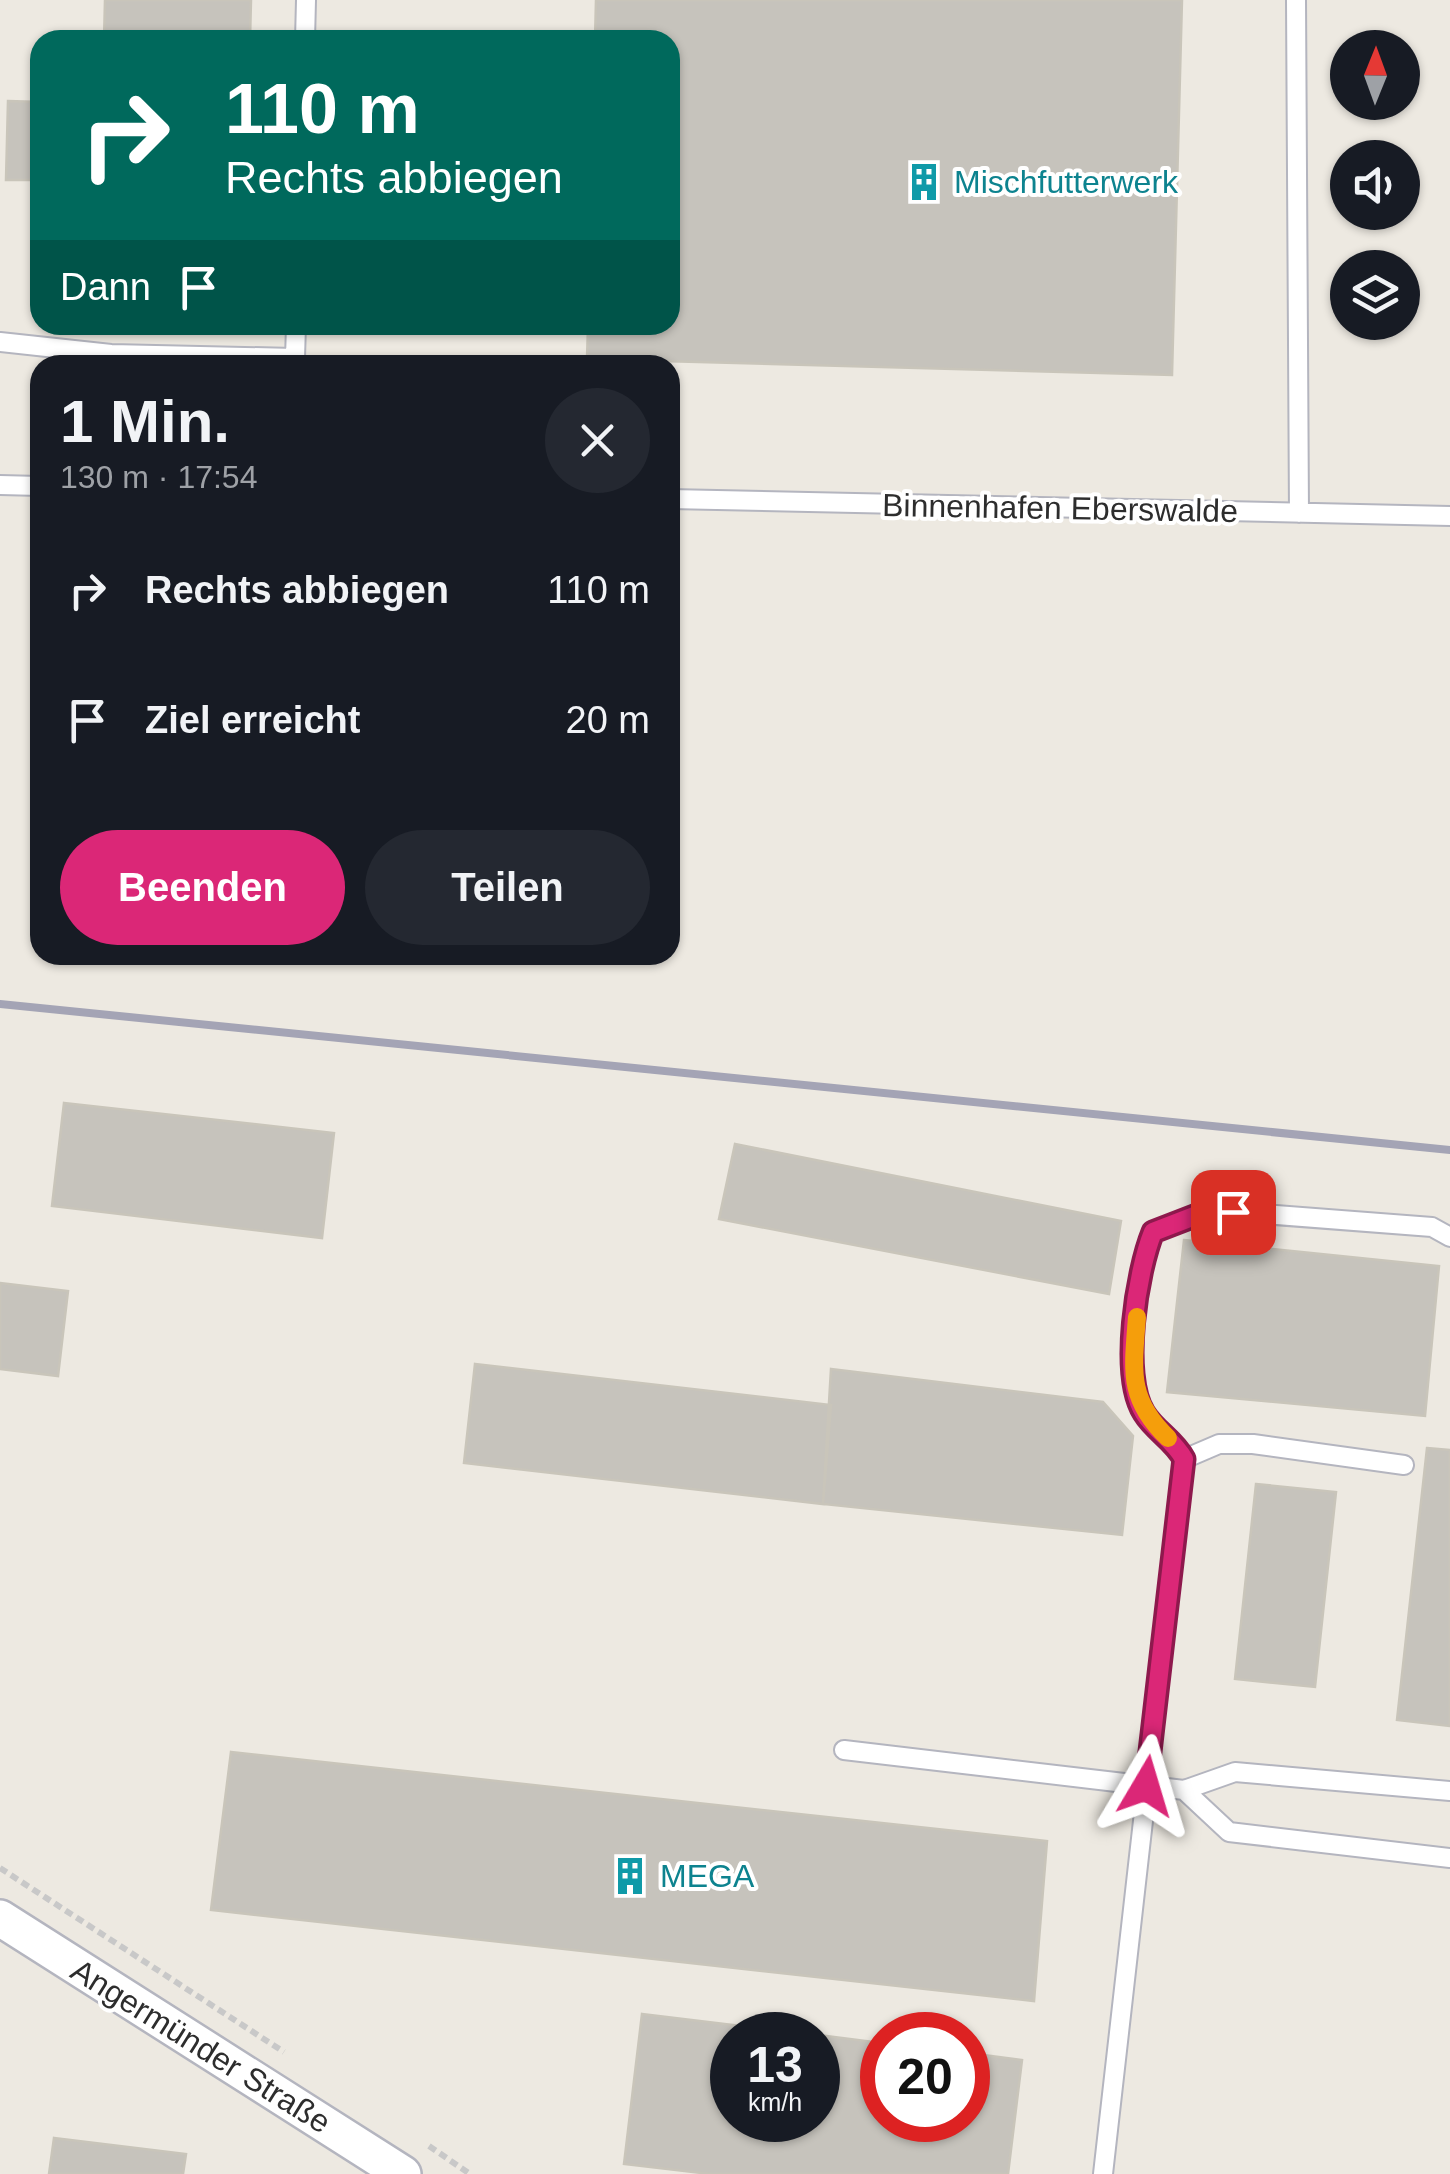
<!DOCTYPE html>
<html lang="de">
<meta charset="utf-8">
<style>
body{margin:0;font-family:Arial,sans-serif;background:#242831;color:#f1f3f6;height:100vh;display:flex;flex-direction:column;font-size:38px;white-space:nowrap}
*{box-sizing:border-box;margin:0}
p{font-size:32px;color:#9ea1a6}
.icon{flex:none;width:55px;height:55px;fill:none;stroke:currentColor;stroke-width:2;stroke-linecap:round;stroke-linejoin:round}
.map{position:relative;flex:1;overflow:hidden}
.drawer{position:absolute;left:30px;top:355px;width:650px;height:610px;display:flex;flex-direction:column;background:#171b24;border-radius:30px;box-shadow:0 2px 8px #0004}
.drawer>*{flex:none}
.banner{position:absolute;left:30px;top:30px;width:650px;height:305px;border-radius:30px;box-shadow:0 2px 8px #0004;background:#00695c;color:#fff;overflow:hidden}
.needle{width:65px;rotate:1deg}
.buttons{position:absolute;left:1330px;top:30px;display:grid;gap:20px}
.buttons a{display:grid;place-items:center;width:90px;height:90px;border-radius:50%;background:#171b24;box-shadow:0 2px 8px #0004;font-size:50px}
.speed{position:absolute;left:710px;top:2012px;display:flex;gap:20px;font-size:50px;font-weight:700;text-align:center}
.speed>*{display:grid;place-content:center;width:130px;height:130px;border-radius:50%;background:#171b24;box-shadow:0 2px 8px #0004;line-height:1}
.speed small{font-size:25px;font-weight:400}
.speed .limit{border:15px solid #d22;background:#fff;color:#111}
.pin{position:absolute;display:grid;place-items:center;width:85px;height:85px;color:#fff;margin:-42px;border-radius:20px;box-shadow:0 5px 15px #0006}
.me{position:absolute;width:110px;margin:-55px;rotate:7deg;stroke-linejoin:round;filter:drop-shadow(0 0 8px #0008)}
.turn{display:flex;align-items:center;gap:35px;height:210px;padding:0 30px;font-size:45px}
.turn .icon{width:130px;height:130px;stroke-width:2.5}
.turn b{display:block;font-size:70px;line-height:85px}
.then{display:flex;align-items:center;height:95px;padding:0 30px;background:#0003;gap:20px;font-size:38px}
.round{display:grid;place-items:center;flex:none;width:105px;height:105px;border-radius:52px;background:#242831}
.summary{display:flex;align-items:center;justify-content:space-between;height:170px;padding:0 30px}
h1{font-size:60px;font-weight:700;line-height:75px}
.primary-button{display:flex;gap:20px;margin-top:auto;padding:20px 30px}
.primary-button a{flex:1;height:115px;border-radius:60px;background:#db2777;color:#fff;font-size:40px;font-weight:700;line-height:115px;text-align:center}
.primary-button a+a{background:#242831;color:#f1f3f6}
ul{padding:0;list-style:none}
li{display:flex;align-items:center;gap:30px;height:130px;padding:0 30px}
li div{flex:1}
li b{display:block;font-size:38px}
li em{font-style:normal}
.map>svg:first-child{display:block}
.building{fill:#c6c3bc;stroke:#c9c5ba;stroke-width:2.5}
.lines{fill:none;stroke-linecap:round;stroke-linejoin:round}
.lane-casing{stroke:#b4b5bf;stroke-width:22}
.street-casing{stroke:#b4b5bf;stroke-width:40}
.path{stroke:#c8c8c8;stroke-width:6;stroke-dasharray:8 5;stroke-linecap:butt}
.lane{stroke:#fff;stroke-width:18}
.street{stroke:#fff;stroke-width:35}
.rail{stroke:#a4a4b5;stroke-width:8}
.route-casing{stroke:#8e194d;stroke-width:25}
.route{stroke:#db2777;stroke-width:18}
.slow{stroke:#f59e0b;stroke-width:18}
.labels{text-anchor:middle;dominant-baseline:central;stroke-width:8;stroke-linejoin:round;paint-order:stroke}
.culture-label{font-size:32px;fill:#0d838f;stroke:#fff;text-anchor:start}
.street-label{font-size:32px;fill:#2d2d2d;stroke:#fff}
</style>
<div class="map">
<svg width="1450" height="2174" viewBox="0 0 1450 2174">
<rect width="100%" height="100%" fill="#ede9e1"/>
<path class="building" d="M105,0H251L250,40H104Z
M596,0H1182L1172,375L587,359L588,325H670V40H595Z
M8,101L40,102V180H6Z
M64,1103L334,1133L322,1238L52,1206Z
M735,1144L1121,1221L1109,1294L719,1219Z
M1184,1240L1439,1266L1425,1416L1167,1392Z
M0,1283L68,1291L58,1376L0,1369Z
M475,1364L831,1405L823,1504L464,1463Z
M831,1369L1103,1402L1133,1436L1122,1535L823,1504Z
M1427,1448L1450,1450V1726L1397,1720Z
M1256,1484L1336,1492L1315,1687L1235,1679Z
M231,1752L1047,1841L1034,2001L211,1910Z
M642,2014L817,2035H732V2120H818V2035L882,2043V2120H968V2053L1022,2060L1008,2174H710L624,2164Z
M54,2138L186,2154L183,2174H49Z"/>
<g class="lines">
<g class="lane-casing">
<path id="lane" d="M1296,0L1299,513
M305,40L306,0
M0,342L111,354L295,358L296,325
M0,485L40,486
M670,499L1450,516
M1184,1459L1219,1444H1253L1404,1465
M844,1750L1184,1790L1235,1772L1450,1791
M1184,1790L1229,1832L1450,1858
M1103,2174L1184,1459C1174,1440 1155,1431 1144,1413C1120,1375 1137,1271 1153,1232L1210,1210L1432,1227L1450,1237"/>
</g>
<g class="street-casing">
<path id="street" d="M0,1918L403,2174"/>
</g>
<path class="path" d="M0,1868L284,2052
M429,2146L470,2174"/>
<use href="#lane" class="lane"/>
<use href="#street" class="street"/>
<path class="rail" d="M0,1004L1450,1150"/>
</g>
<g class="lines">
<g class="route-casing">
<path id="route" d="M1146,1786L1184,1459C1174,1440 1155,1431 1144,1413C1120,1375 1137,1271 1153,1232L1210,1210L1233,1212"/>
</g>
<use href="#route" class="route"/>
<path class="slow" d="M1137,1317C1133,1370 1127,1399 1168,1438"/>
</g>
<defs>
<g id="building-bare" transform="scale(3)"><path d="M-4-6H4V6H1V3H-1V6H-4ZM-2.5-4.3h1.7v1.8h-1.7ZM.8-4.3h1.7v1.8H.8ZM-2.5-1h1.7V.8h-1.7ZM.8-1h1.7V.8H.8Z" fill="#0f9aa8" stroke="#fff" stroke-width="2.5" paint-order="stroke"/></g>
</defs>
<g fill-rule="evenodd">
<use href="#building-bare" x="924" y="182"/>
<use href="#building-bare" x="630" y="1876"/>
</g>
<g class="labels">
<g class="culture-label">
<text x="954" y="182">Mischfutterwerk</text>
<text x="660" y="1876">MEGA</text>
</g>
<g class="street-label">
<text transform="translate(1060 508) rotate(1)">Binnenhafen Eberswalde</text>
<text transform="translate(201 2046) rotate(32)">Angermünder Straße</text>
</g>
</g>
</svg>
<div class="buttons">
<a><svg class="needle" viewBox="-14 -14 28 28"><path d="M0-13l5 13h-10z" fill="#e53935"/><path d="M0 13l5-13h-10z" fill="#9ea1a6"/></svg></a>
<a><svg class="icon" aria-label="sound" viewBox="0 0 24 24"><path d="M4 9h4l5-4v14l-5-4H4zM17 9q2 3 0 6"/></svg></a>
<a><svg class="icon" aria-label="layers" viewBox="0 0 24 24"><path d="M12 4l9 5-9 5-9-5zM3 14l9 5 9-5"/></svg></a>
</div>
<div class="speed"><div>13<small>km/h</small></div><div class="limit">20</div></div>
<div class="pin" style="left:1233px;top:1212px;background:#d93025"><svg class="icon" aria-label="arrive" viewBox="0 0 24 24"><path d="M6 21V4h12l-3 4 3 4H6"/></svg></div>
<svg class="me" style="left:1146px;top:1786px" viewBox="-20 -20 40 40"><path d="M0-17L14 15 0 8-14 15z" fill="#db2777" stroke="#fff" stroke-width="4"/></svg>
<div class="banner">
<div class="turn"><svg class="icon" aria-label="right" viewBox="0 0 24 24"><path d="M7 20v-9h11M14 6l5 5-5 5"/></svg><div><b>110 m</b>Rechts abbiegen</div></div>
<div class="then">Dann<svg class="icon" aria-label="arrive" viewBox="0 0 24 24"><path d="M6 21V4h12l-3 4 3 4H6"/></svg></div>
</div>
<section class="drawer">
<div class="summary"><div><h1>1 Min.</h1><p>130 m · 17:54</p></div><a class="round"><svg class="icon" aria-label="close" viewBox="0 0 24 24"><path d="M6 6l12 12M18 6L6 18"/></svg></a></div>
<ul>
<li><svg class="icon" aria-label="right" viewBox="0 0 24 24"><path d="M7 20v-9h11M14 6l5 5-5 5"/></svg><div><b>Rechts abbiegen</b></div><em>110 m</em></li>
<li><svg class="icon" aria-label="arrive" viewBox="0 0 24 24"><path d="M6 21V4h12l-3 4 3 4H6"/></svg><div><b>Ziel erreicht</b></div><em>20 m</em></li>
</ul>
<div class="primary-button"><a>Beenden</a><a>Teilen</a></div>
</section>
</div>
